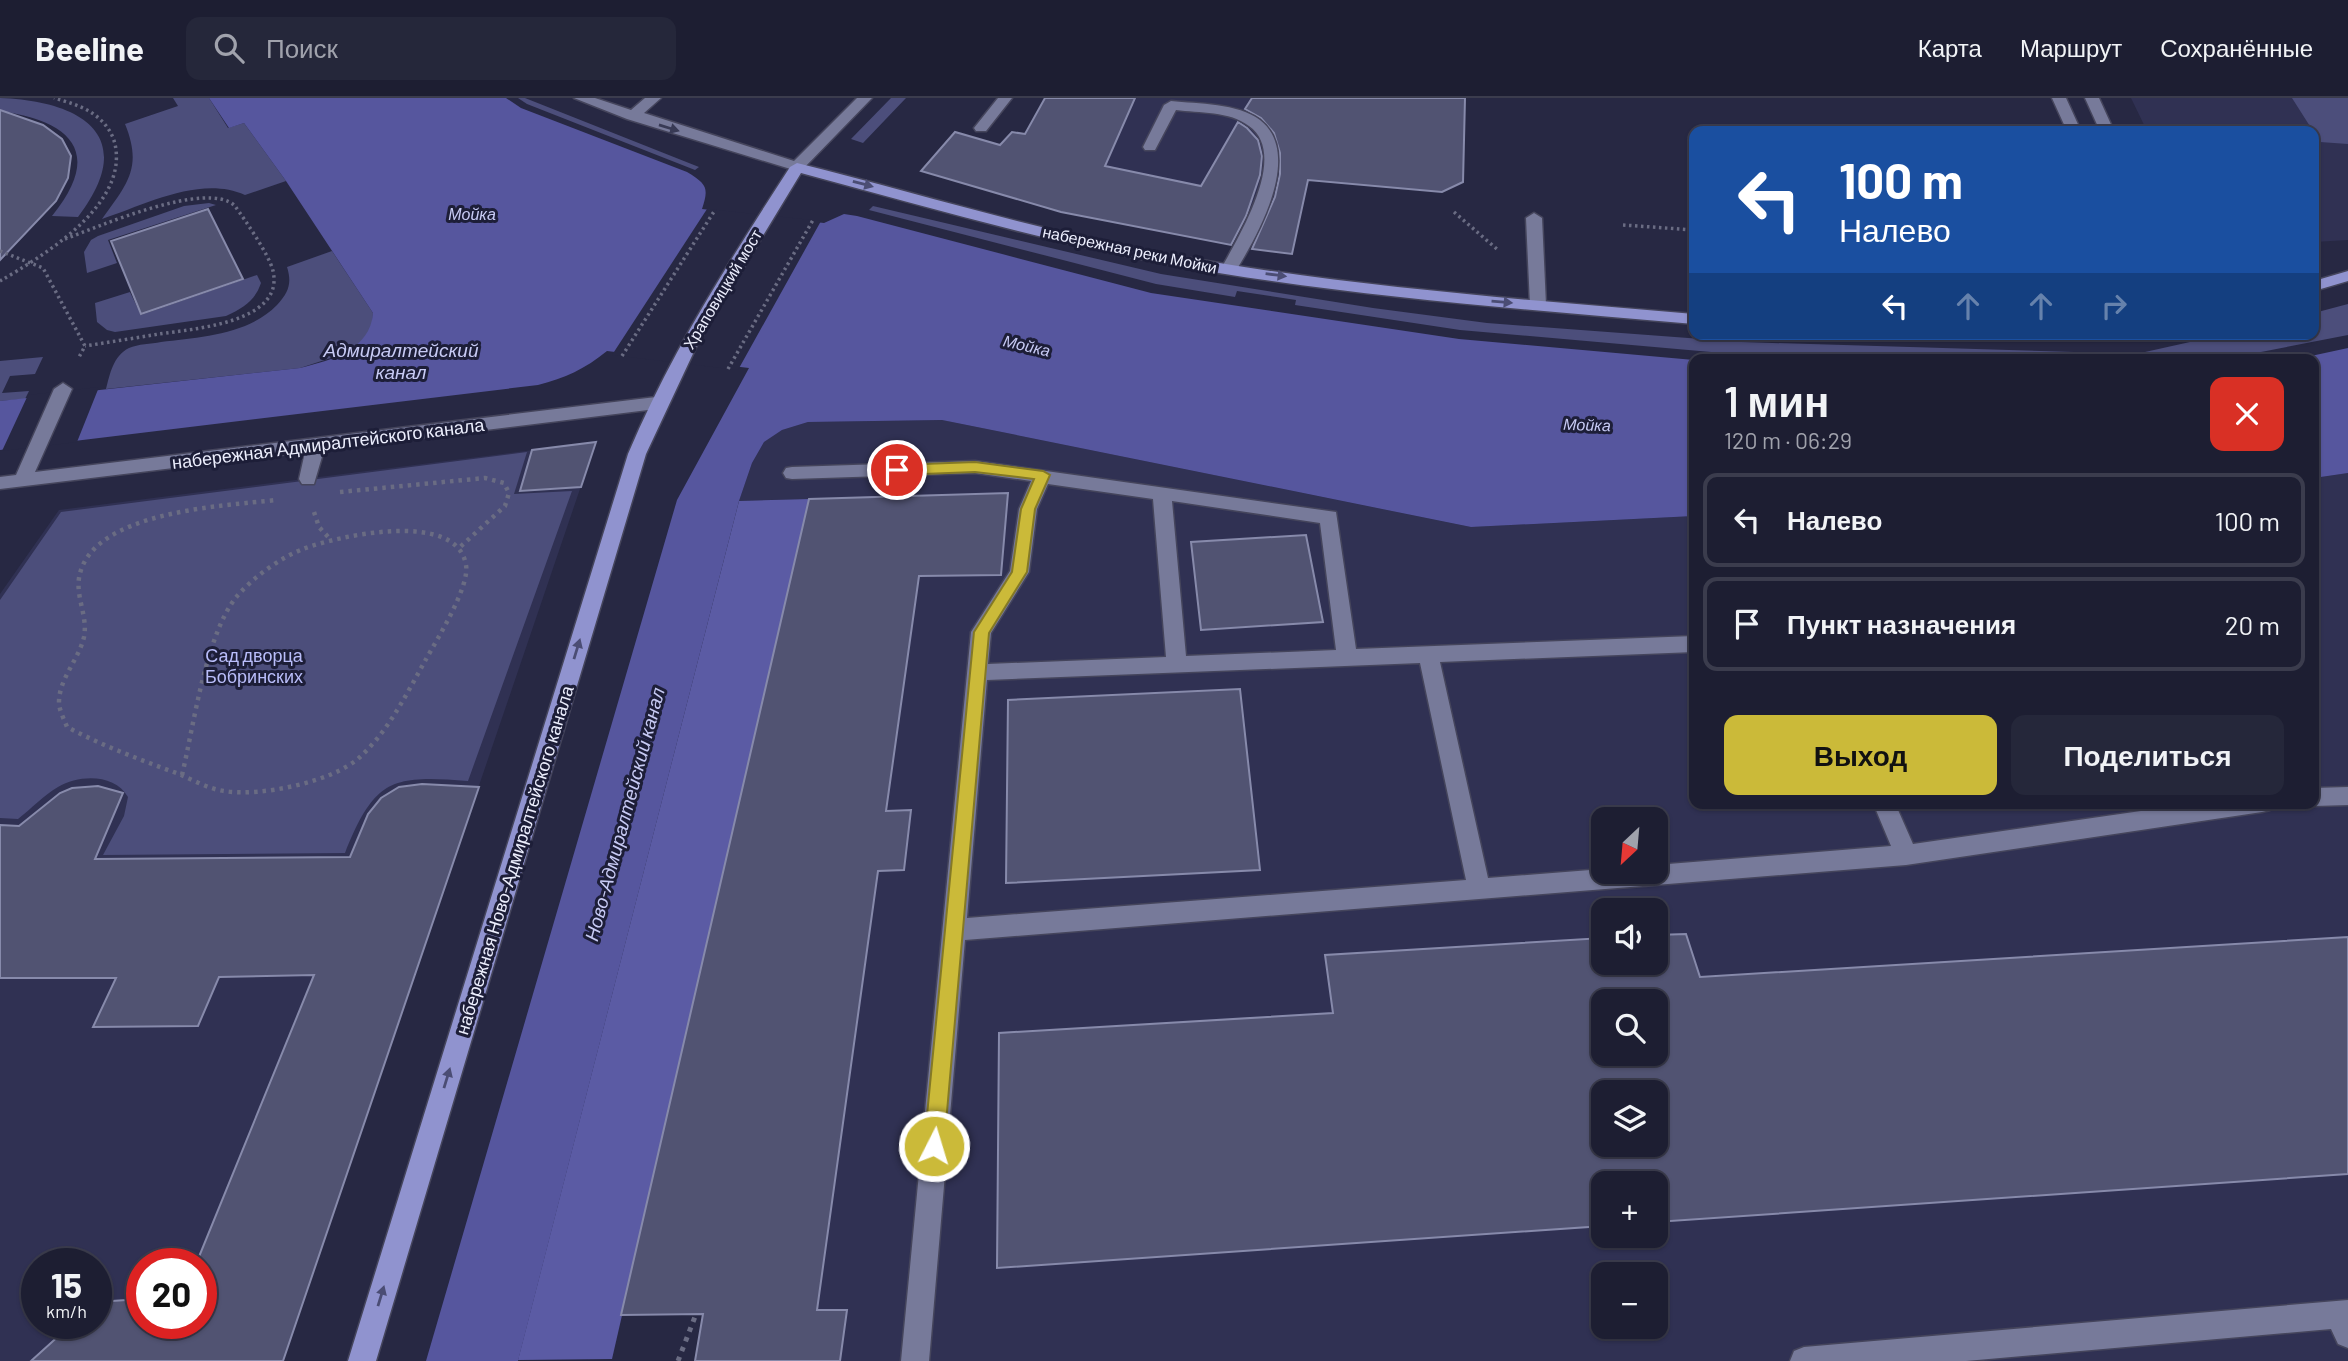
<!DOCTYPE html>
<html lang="ru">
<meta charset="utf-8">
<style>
body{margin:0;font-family:Barlow,sans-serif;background:#25273a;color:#f1f3f6;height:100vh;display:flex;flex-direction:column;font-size:26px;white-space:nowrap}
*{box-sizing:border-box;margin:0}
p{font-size:23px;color:#a0a2ac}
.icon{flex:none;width:38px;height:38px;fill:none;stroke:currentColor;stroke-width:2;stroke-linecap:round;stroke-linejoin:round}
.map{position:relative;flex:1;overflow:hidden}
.panel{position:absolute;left:1689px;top:256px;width:630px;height:455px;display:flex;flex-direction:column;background:#1d1e32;border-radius:14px;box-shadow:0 2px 5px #0004,0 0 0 2px #3b3c4d}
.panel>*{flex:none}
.hud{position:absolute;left:1689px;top:28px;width:630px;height:214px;border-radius:14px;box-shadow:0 2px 5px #0004,0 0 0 2px #3b3c4d;background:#1a4fa0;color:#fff;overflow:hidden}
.needle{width:46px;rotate:206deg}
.controls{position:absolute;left:1591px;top:709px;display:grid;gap:14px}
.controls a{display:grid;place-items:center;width:77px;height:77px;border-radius:14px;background:#1d1e32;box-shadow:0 2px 5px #0004,0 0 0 2px #3b3c4d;font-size:35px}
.speed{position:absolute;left:21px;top:1150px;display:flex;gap:14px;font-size:35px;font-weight:700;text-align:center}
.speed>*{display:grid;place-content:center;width:91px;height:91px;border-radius:50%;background:#1d1e32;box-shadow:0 2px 5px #0004,0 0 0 2px #3b3c4d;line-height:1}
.speed small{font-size:18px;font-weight:400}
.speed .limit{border:10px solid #d22;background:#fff;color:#111}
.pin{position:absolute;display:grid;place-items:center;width:60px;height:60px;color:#fff;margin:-30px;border:4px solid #fff;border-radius:50%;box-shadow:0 2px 7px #0007}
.me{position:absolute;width:77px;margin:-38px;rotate:5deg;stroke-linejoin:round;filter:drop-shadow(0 0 5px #0008)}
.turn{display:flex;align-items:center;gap:24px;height:147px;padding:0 35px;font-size:32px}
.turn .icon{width:91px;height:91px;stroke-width:2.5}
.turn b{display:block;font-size:49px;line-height:60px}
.lanes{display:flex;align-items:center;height:66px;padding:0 35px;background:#0003;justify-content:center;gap:35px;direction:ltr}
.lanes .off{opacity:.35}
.round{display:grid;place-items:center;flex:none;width:74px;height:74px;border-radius:14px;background:#25273a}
.head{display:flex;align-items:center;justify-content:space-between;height:119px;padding:0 35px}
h1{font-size:42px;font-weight:600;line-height:52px}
.button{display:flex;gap:14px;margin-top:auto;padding:14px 35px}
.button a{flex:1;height:80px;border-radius:14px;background:#cbba39;color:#111;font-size:28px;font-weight:600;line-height:80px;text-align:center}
.button a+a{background:#25273a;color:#f1f3f6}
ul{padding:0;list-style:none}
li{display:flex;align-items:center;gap:21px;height:94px;margin:0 14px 10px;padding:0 21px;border:4px solid #3b3c4d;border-radius:14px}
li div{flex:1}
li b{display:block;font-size:26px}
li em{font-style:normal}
header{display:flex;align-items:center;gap:42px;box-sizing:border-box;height:98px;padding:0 35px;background:#1d1e32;border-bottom:2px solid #3b3c4d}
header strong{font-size:33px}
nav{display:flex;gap:38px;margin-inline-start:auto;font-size:24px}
.search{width:490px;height:63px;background:#25273a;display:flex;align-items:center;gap:18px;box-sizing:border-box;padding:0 24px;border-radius:14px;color:#a0a2ac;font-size:26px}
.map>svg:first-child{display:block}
.built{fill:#303153;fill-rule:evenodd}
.green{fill:#4c4e7b}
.forest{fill:#5b5ba4}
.water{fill:#56569e}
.pier{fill:#272843}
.building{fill:#515372;stroke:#878aab;stroke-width:2;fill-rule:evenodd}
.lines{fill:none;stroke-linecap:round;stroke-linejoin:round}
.minor-casing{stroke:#45455c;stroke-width:3}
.major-casing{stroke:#45455c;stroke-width:3}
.path-far2{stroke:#6a6c83;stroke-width:3.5;stroke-dasharray:2.5 3.5;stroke-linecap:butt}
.path-far1{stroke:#6a6c83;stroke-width:4.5;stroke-dasharray:3.5 5;stroke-linecap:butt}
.path{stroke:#6a6c83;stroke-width:5;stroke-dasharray:4.5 6;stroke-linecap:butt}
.minor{fill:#777a9a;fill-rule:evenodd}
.major{fill:#9093cf;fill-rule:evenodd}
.oneway{fill:#383a55}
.oneway2{fill:#4b4d74}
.route{fill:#cbba39;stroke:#847925;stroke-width:2}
.labels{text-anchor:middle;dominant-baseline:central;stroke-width:6;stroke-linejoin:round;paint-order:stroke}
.far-water-label{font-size:16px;font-style:italic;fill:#c7caf4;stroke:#1d1e38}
.far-street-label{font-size:16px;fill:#eceefd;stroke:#1d1e38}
.street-label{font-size:18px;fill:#eceefd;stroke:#1d1e38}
.park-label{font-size:18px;fill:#b9bdfa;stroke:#1d1e38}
.water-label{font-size:19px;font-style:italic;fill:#c7caf4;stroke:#1d1e38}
</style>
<header>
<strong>Beeline</strong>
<div class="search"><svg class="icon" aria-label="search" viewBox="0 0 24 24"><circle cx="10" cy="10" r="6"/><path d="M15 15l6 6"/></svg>Поиск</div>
<nav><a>Карта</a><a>Маршрут</a><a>Сохранённые</a></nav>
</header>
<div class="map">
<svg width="2348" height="1263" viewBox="0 0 2348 1263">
<rect width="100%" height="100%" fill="#272843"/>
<path class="built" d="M1089,0H1321L1292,156L1061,114L1024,104L1073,31Z
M2131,0H2348V142L2314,144V33H2147Z
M942,322L1471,429L1694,418V705H2314V380L2348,375V1263H695L703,1217H621L809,401L739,403L752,365L764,344L782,332L808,324ZM1603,721H1656V774H1603ZM1603,812H1656V864H1603ZM1603,903H1656V956H1603ZM1603,994H1656V1046H1603ZM1603,1085H1656V1138H1603ZM1603,1176H1656V1228H1603Z
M596,344L283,1263H0V496L59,412ZM37,1166H96V1225H37ZM142,1166H201V1225H142Z"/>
<path class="green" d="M0,0C82,3 140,38 78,119L52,118C104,54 71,23 0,13Z
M173,0H209L228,30L244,25L286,83L245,97C200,77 145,107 102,121C127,86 143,70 125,26L178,8Z
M518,0H525L699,69L695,72L527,6Z
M891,0H906L863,45L851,41Z
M2292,0H2348V46L2320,44Z
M209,105L216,107L108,142L117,165L87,175L84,154L91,142L98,138L184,108Z
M873,108L1161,176L1373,210L1487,225L1742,244L2108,255L2145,254L2226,236H2314V215L2348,206V237L2225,261L1745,257L1460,232L1295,207L1296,202L1237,193L1235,199L1156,186L869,112Z
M332,153L373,215L372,229L363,243L346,255L300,270L106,291C110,276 113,258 129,250C138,246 151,246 161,244C199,239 248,237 277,207C289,194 292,185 287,169Z
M257,177L261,185C255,203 243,210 226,218L115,234L107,232L97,224L95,205L130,194L141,217Z
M43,259L35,276L10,278L2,295L29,293L25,301L0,303V263Z
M527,354L514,396L572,393L468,683C391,677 375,681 345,755L103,757L124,718L128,699C115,676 80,676 58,689C44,697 31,711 18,721L0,720V502L61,414Z"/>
<path class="forest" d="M809,401L612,1261L518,1262L739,403Z"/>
<path class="water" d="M209,0H506L521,10L687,74C707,86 709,90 702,111L824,125L844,116L857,118L1151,195L1459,241L1694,262V418L1471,429L942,322L808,324L782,332L764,344L752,365L739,403L518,1263H426L677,402L749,270L607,253C585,271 565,280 538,287L0,352V303L300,270C332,262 370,252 373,215L286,83L244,25L229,30Z
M2348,250V375L2314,380V261H2297Z"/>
<path class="pier" d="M707,111L821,123L738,272L612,257Z
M99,289L77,344L2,353L28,297Z"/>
<path class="building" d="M1045,0H1135L1105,68L1201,88L1238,24L1247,30L1258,42L1262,58L1260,77L1246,118L1231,147L1061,114L921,73L955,34L1000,47L1012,34L1025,36Z
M1252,0H1465L1463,84L1442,94L1308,82L1292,156L1252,151L1275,99L1280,76V55L1274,35L1261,20L1245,11Z
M0,12L43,27L62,41L71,58L68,80L56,103L0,162Z
M208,111L243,181L141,216L111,143Z
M596,344L581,389L520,393L532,352Z
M1008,395L1001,477L919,478L886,713L911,712L904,772L878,773L817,1212H847L840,1263H695L703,1216L621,1217L809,401Z
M1306,437L1323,524L1201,532L1191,444Z
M1240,591L1260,772L1006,785L1008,602Z
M422,686L479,689L283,1263H31L73,1225H96V1204L142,1201V1225H201V1166H196L314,877L219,879L198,928L93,929L116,880H0V727L19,728L60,695L72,690L98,688L123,695L95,761L350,759L368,716L381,700L399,689Z
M1686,836L1700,879L2348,839V1076L1656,1124V1085H1603V1128L997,1170L999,935L1333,915L1325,857L1603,840V864H1656V837ZM1603,903H1656V956H1603ZM1603,994H1656V1046H1603Z"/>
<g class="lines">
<g class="minor-casing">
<path id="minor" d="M574,0H595L631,12L645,0H661L644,15L794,63L857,0H872L802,72L797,73L627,21Z
M998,0H1012L986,33H976L974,30Z
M2052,0H2066L2081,33H2067Z
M2085,0H2099L2114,33H2100Z
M1171,3C1198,6 1238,5 1260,22C1304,56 1257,139 1235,174H1223L1221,171C1238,139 1290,57 1249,28C1230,13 1199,15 1176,12L1155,52H1145L1143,49L1164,7Z
M1534,115L1542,120L1546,207L1538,212L1530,207L1526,120Z
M63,285L72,291L35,374L656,299L665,305L656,311L324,352L314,386H302L299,381L305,354L0,391V379L16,377L54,291Z
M975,363L1336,414L1356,551L1694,538V554L1440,564L1488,780L1603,771V774H1656V767L1891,748L1873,705H1895L1913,746L2196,705H2273L2270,712L2262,714L1906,767L965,842L929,1263H901L971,534L1010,473L1019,411L1031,383L975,375L792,381L786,380L783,375L786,370L792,369ZM1048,386L1153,401L1166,559L988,566L991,535L1029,474L1037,411ZM1172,403L1320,425L1336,552L1186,558ZM1420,565L1466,782L967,820L987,582Z
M2348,689V707L2314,708L2306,705H2314V690Z
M2348,1202V1250L2338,1246L2331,1231L1966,1263H1790L1794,1253L1804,1249Z"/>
</g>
<g class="major-casing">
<path id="major" d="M797,65C907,92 1015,126 1126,148C1313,186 1504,200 1694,216V226C1520,211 1344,198 1172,167C1046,144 924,108 801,75L698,245L646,356L376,1263H348L628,356C671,254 730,162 790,69Z
M2348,173V183L2314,193V183Z
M2074,236H2112C2104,244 2082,244 2074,236Z"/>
</g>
<path class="path-far2" d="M1454,114L1498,152
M1623,127L1694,132
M65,141C98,129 208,81 235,108C245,122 270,158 273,173C285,225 192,231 159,236C135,240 110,244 85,248
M0,153L43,170L85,248L78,261
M0,183C43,158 123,110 116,52C114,33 101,19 85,11C75,6 64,3 54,0
M622,258L715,112
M728,271L813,122"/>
<path class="path-far1" d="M340,394L485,380L504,385L509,395L505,408L459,450
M314,414L319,429L331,442
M182,677C194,627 206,534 238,497C255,478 280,460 303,451C337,438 457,411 466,467C470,489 436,543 425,563C406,597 389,632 360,659C333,684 260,699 224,693C209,691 193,682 179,676C141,662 103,648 67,629C64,621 59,612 59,604C59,581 79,561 84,539C88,519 76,500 79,480C90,413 223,408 276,402"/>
<path class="path" d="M678,1263L696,1216"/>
<use href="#minor" class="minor"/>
<use href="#major" class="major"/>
</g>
<defs><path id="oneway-solid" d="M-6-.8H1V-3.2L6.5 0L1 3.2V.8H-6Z" transform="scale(1.75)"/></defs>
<use class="oneway" href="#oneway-solid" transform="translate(669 30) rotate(17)"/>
<g class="oneway2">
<use href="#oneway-solid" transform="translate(863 86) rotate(15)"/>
<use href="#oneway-solid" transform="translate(1276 177) rotate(7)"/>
<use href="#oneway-solid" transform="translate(1502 204) rotate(5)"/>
<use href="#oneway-solid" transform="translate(577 551) rotate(-73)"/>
<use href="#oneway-solid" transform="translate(447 980) rotate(-73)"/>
<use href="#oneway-solid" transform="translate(381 1198) rotate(-73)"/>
</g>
<path class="route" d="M975,364L1043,373L1050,377L1035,411L1027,474L989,535L944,1048L941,1054L934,1057L927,1054L924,1048L974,534L1012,474L1021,411L1034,381L975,374L897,377L890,372L897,367Z"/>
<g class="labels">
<g class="far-water-label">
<text x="472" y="115">Мойка</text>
<text transform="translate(1027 247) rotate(13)">Мойка</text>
<text transform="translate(1587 326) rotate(2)">Мойка</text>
</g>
<g class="far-street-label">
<text transform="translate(1130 151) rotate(12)">набережная реки Мойки</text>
<text transform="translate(722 191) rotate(-59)">Храповицкий мост</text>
</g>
<g class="street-label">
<text transform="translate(328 345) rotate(-7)">набережная Адмиралтейского канала</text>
<text transform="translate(514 762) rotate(-73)">набережная Ново-Адмиралтейского канала</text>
</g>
<g class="park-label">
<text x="254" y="557">Сад дворца<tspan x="254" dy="21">Бобринских</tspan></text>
</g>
<g class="water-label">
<text x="401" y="251">Адмиралтейский<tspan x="401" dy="22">канал</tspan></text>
<text transform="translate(624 716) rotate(-75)">Ново-Адмиралтейский канал</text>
</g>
</g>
</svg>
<div class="controls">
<a><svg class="needle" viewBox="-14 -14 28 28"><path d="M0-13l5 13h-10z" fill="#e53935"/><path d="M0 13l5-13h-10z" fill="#a0a2ac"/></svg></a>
<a><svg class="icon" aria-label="sound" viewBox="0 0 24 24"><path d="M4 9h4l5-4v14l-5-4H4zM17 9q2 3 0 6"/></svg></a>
<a><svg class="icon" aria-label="search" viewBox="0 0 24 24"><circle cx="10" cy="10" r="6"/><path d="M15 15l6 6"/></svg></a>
<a><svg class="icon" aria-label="layers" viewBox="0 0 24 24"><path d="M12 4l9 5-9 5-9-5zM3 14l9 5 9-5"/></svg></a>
<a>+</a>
<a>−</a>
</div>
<div class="speed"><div>15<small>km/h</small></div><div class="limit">20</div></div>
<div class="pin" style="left:897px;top:372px;background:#d93025"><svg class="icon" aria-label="arrive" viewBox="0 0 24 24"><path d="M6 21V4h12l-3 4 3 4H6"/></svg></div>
<svg class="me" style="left:934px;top:1048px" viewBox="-20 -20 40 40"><circle r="17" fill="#cbba39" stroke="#fff" stroke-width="3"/><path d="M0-11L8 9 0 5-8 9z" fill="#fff"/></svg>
<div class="hud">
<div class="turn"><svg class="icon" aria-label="left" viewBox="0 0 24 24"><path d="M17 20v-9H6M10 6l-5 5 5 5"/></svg><div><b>100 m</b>Налево</div></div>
<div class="lanes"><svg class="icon" aria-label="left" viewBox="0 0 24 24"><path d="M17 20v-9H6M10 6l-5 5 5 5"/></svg><svg class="icon off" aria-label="ahead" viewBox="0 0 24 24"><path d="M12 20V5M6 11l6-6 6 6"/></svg><svg class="icon off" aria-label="ahead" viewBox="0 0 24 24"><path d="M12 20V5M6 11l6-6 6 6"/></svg><svg class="icon off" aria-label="right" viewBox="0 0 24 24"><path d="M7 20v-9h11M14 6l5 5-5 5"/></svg></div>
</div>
<section class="panel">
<div class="head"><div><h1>1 мин</h1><p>120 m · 06:29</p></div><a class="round" style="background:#d93025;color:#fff"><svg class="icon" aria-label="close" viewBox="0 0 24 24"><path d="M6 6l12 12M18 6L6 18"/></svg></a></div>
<ul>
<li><svg class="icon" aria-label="left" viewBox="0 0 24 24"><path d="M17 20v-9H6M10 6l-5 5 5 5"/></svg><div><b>Налево</b></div><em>100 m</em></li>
<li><svg class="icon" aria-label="arrive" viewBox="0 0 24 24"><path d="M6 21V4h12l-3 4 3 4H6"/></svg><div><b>Пункт назначения</b></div><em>20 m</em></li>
</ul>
<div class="button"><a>Выход</a><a>Поделиться</a></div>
</section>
</div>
